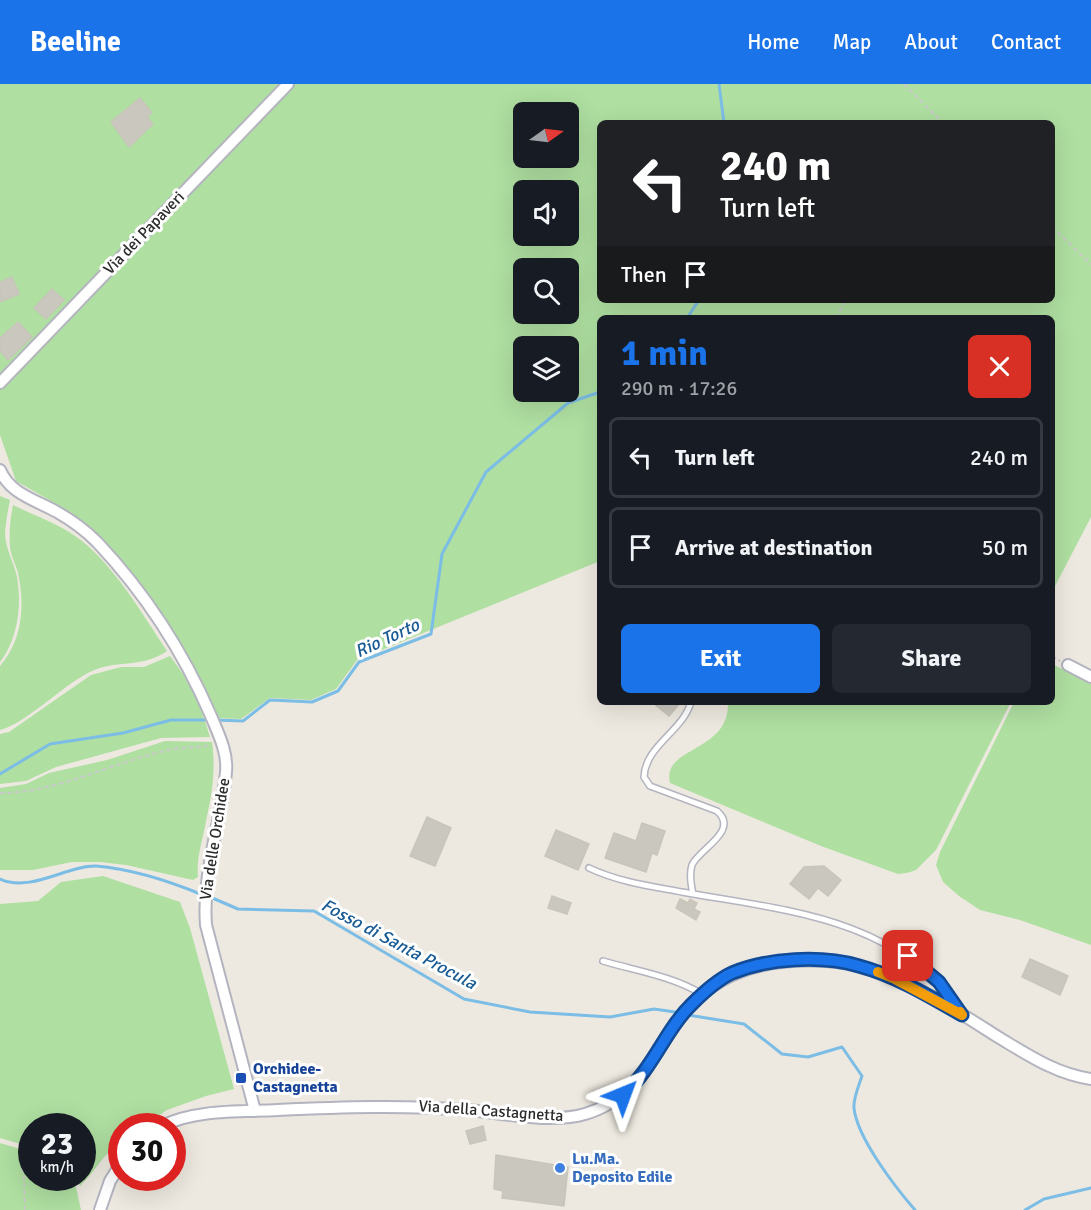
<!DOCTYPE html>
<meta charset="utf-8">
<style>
body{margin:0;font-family:Signika,sans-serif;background:#242831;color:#f1f3f6;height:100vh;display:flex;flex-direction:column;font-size:22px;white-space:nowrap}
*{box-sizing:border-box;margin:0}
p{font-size:20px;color:#9ea1a6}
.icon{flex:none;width:33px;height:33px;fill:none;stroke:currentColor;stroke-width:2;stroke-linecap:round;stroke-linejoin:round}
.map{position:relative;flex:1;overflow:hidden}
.side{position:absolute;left:597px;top:231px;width:458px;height:390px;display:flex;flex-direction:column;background:#171b24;border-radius:9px;box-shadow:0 6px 24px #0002}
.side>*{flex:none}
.top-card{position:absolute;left:597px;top:36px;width:458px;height:183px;border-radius:9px;box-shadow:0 6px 24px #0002;background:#202124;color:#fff;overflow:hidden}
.needle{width:39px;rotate:76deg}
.fabs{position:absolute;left:513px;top:18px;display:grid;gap:12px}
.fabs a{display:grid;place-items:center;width:66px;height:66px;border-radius:9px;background:#171b24;box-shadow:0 6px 24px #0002;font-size:30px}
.speed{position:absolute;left:18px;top:1029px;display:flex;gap:12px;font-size:30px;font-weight:700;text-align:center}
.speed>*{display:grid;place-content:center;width:78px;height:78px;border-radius:50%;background:#171b24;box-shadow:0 6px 24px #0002;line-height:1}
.speed small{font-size:15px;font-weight:400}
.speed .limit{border:9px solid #d22;background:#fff;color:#111}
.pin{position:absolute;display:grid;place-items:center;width:51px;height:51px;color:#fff;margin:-26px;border-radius:12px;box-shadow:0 3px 9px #0006}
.me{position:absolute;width:66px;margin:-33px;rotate:44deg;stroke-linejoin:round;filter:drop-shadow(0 0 4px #0008)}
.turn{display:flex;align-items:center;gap:21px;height:126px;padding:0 24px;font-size:27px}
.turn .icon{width:78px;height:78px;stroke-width:2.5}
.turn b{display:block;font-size:42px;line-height:51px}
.then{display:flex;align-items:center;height:57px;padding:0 24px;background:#0003;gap:12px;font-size:22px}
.round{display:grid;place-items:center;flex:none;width:63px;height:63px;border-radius:9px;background:#242831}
.headline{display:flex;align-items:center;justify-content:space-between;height:102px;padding:0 24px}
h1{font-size:36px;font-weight:700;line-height:45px;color:#1a73e8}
.cta{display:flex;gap:12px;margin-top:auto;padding:12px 24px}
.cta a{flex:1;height:69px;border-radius:9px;background:#1a73e8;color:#fff;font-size:24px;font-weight:700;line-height:69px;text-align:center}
.cta a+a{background:#242831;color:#f1f3f6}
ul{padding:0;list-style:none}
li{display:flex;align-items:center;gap:18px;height:81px;margin:0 12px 9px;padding:0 12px;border:3px solid #363941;border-radius:9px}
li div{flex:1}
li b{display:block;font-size:22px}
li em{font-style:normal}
header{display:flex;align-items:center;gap:36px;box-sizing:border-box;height:84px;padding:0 30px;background:#1a73e8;color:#fff}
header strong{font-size:28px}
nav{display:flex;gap:33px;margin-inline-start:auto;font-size:21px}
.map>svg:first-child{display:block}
.green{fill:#afdfa1;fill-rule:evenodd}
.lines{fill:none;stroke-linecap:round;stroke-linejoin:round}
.stream{stroke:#7cbde6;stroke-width:3}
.building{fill:#c9c7be;stroke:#c8c5ba;stroke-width:1.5}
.lane-casing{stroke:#b3b4bf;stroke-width:8}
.street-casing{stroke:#b3b4bf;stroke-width:14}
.path{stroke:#c8c8c8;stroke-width:2;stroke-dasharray:4.5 3;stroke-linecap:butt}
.lane{stroke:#fff;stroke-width:5}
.street{stroke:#fff;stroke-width:10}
.route-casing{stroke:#114b97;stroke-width:15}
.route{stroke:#1a73e8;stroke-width:10}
.slow{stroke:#f59e0b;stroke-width:10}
.transit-dot{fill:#1a4fb4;stroke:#fff;stroke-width:2}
.shop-dot{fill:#3f7fe0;stroke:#fff;stroke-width:2}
.labels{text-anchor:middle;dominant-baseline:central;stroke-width:6;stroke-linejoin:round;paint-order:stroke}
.street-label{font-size:16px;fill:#2c2c2c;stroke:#fff}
.transit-label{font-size:16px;font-weight:bold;fill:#164399;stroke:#fff;text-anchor:start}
.shop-label{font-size:16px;font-weight:bold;fill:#366cbe;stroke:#fff;text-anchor:start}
.water-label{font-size:18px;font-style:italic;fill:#185b95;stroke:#fff}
</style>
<header>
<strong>Beeline</strong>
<nav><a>Home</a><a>Map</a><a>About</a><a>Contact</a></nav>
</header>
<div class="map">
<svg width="1091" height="1126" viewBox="0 0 1091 1126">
<rect width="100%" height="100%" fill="#ede9e0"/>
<path class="green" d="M0,0H1091V433L1052,508V234H600V477L357,576L336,605L311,616L270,614L241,635L215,634L189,575L143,505L105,458L70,428L16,397L0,351ZM524,28H568V74H524ZM600,39H1052V216H600ZM524,106H568V152H524ZM524,184H568V230H524ZM524,262H568V308H524Z
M0,412L10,416C8,426 6,437 5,448C5,465 14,478 17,493C22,521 18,555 0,578Z
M13,421C33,431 57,439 75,452C111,476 143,531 167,567C139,586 116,574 88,589C62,602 25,640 0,646V582C21,558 25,526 19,494C18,484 11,474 10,463C9,449 10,436 13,421Z
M170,572C190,597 201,622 210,653L161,654L56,683L26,697L0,700V650L9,648L91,591L121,583H144Z
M1052,580L1091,599V861L1020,836L980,826L959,812L943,798L936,781L940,768L1014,618H1052Z
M728,618H1011L936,766L916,786L907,789L898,790L821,762L670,699C661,662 730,669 728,618Z
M165,657L212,658C216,685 212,710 206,737C203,756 196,773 198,793L193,796L126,781L100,778H72L33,786H0V704L26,700L49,689L107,676Z
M103,792L180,818L190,844L234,1005L206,1012L167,1026L143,1042H122L121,1057C104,1069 95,1088 80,1102L77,1094H82V1042H32L31,1063L0,1054V820L38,817L61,798Z
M0,1059L31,1068L32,1094H70L76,1103L81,1126H0Z"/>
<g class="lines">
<path class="stream" d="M719,0L724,39
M687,234L699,216
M215,636L243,637L270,616L312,618L338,607L359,578L431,550L442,470L486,388L568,319L600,308
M0,690L50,660L123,649L171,636H209
M0,795C31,809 68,781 96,782C133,785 169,797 203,811
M210,813L238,825L314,827L464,915L530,928L610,933L654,925L682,929
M688,931L744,940L782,970L808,973L842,963L862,992C859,1001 853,1015 854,1024C857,1054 896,1104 915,1126
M1025,1126L1044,1115L1091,1104"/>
</g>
<path class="building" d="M140,14L152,29L147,33L153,40L129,63L111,38Z
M12,193L19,210L0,218V198Z
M52,205L64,216L46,235L34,224Z
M18,238L32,253L8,276L0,267V254Z
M652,618H681L669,632Z
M427,733L451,744L435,782L410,772Z
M642,739L665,747L657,771L652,769L646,788L605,774L614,749L636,757Z
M556,746L589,760L578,786L545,772Z
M824,782L841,796L828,812L818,804L809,815L790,800L804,783Z
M552,812L571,819L567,830L548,824Z
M680,815L688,819L690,815L697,819L694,825L700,828L696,836L676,824Z
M1030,875L1068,892L1060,911L1022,893Z
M483,1042L486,1056L470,1060L466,1047Z
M496,1071L568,1083L564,1122L502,1114L503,1107L494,1105Z"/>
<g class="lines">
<g class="lane-casing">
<path id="lane" d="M691,618C683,647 645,662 644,693L650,702L717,727C740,747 699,765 692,781C689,790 691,801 693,810
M589,784C619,798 650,802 682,808C782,826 896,833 958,925
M603,877C637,887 672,892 702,910"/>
</g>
<g class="street-casing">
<path id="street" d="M0,299L288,0
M0,386C10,410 36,416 57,428C71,436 85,446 97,458C146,510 182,565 211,632C218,649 228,668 226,688C221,740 202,787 206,841L255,1027
M1068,581L1091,593
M162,1042C196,1025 241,1028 278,1026C342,1023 404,1021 468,1026C503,1029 551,1040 585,1030C641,1014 655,961 690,922C725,883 775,874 826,877C889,881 946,920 998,953C1028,971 1056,990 1091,995
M100,1126L110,1097L122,1078"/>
</g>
<path class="path" d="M904,0L943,39
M1052,143L1091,180
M836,234L846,216
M1052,572L1060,577
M0,709C54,710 116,677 169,666C182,663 197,664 210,661
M20,1069L24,1093L25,1126"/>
<use href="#lane" class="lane"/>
<use href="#street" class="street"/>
</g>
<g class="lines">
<g class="route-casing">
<path id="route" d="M623,1011C653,985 665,946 692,920C704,908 717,896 732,889C768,874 821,871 859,882C896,892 929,912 962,931L939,898L908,872"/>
</g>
<use href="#route" class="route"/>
<path class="slow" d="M878,888L895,895L962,931L960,928"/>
</g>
<rect class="transit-dot" x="235" y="988" width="12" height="12" rx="3"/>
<circle class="shop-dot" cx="560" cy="1084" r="6"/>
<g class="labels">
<g class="street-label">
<text transform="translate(144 149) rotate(-46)">Via dei Papaveri</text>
<text transform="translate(215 755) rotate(-81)">Via delle Orchidee</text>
<text transform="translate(491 1027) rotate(4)">Via della Castagnetta</text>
</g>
<g class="transit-label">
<text x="253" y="985">Orchidee-<tspan x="253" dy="18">Castagnetta</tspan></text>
</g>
<g class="shop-label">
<text x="572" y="1075">Lu.Ma.<tspan x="572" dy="18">Deposito Edile</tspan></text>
</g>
<g class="water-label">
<text transform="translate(387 554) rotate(-25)">Rio Torto</text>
<text transform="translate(399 860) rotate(28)">Fosso di Santa Procula</text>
</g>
</g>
</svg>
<div class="fabs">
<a><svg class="needle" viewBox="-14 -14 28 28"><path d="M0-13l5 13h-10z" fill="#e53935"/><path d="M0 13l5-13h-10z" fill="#9ea1a6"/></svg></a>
<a><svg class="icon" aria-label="sound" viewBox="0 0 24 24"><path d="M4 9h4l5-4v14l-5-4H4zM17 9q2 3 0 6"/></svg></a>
<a><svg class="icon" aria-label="search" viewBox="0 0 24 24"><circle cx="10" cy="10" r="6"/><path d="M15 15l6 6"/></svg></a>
<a><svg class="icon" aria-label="layers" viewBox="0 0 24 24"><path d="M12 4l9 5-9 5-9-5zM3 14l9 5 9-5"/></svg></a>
</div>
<div class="speed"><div>23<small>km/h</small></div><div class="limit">30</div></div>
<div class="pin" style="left:908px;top:872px;background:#d93025"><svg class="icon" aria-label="arrive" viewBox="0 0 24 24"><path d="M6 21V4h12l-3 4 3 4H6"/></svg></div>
<svg class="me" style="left:623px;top:1011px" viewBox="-20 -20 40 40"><path d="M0-17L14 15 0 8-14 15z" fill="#1a73e8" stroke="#fff" stroke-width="4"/></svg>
<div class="top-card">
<div class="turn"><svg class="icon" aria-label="left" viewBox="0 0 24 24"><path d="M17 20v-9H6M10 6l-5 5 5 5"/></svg><div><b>240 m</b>Turn left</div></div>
<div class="then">Then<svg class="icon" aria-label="arrive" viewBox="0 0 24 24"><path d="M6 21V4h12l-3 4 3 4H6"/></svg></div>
</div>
<section class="side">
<div class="headline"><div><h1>1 min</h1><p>290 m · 17:26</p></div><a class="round" style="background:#d93025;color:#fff"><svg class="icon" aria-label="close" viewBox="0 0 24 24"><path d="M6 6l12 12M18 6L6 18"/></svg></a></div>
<ul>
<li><svg class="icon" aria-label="left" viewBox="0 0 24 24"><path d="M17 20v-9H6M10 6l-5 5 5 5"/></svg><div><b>Turn left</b></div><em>240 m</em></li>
<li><svg class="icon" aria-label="arrive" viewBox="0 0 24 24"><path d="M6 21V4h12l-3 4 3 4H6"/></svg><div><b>Arrive at destination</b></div><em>50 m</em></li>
</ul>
<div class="cta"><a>Exit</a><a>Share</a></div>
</section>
</div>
